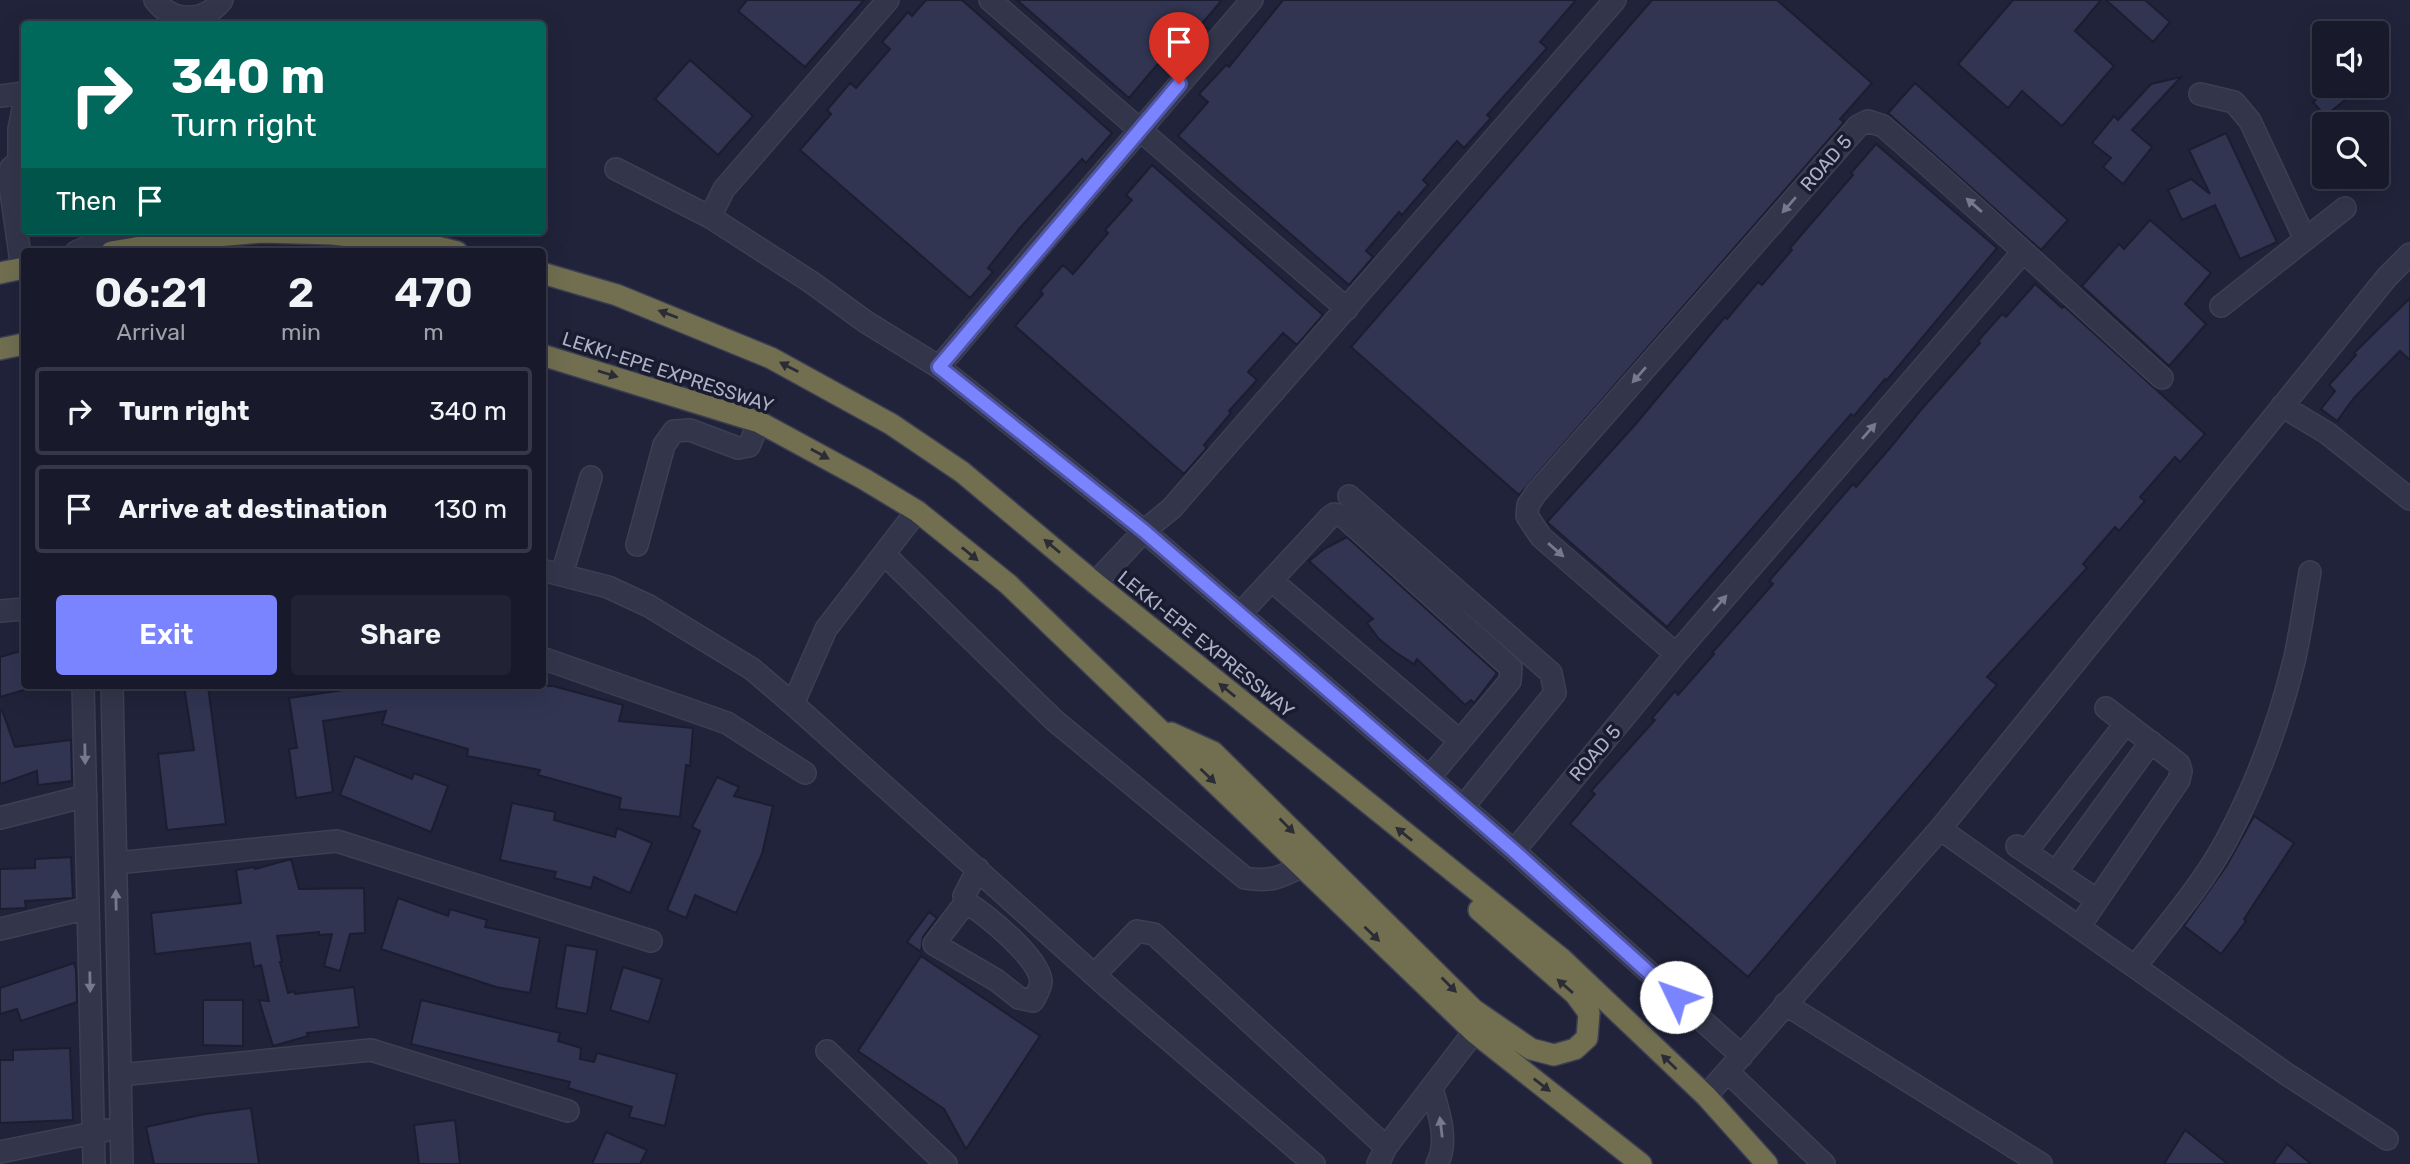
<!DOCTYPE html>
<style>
body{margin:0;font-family:Rubik,sans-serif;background:#212334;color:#f1f3f6;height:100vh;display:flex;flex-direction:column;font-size:26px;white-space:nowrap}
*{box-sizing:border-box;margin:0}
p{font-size:23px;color:#9fa1a9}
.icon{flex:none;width:38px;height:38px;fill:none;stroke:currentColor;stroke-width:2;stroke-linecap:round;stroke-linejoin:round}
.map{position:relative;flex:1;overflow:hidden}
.drawer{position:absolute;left:21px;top:248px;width:525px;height:441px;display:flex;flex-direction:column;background:#181a2c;border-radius:7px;box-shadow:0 7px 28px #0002,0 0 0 2px #363848}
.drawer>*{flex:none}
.top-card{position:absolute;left:21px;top:21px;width:525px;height:214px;border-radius:7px;box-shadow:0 7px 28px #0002,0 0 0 2px #363848;background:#00695c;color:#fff;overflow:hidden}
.fabs{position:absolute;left:2312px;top:21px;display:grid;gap:14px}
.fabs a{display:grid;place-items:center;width:77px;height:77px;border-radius:7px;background:#181a2c;box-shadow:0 7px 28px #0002,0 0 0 2px #363848;font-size:35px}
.pin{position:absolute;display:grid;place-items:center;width:60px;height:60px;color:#fff;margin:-72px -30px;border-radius:50% 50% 50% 0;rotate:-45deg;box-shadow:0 0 7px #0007}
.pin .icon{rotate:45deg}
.me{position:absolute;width:77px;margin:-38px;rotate:312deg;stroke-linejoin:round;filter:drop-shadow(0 0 5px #0008)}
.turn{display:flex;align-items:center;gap:24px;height:147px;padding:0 35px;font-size:32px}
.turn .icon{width:91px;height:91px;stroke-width:2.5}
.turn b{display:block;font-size:49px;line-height:60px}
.then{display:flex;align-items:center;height:66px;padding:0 35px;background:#0003;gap:14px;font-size:26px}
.eta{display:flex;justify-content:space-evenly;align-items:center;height:119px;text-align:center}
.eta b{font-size:42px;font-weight:600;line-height:49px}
.button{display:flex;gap:14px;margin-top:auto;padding:14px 35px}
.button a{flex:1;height:80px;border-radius:7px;background:#7b84ff;color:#fff;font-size:28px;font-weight:600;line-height:80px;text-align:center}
.button a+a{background:#212334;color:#f1f3f6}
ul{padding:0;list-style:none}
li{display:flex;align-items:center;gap:21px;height:88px;margin:0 14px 10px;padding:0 21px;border:4px solid #363848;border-radius:7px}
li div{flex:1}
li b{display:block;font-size:26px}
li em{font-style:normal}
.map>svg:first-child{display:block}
.building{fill:#313552;stroke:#1b1d31;stroke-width:2}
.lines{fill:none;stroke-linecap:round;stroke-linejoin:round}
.minor-casing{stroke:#3d3f54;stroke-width:24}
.highway-casing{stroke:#3b3d52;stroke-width:24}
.minor{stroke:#33364b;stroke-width:21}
.highway{stroke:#716f50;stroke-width:21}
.oneway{fill:#77798f}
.oneway2{fill:#2b2c36}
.route-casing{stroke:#5056a6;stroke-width:18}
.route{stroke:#7b84ff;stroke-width:12}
.labels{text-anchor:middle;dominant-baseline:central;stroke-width:7;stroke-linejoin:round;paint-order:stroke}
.street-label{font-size:19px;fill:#aeb0c7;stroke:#191b2f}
</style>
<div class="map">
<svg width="2410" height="1164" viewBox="0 0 2410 1164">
<rect width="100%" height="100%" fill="#20233a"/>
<path class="building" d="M747,0H864L805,67L738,11Z
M926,0H962L1112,133L1086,163L1082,159L1019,229L988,268L993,272L970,298L800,150L831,114L827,110L850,83L856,88L890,49L882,42L908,12L912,16Z
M1017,0H1222L1194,33L1188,28L1129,98Z
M1283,0H1576L1540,42L1547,48L1487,115L1491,118L1464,148L1457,141L1423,180L1428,185L1402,215L1399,212L1366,251L1373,257L1349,285L1178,136L1208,102L1199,94L1226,65L1229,67Z
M1652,0H1777L1872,83L1840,119L1844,122L1519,495L1351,347Z
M2013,0H2101L2075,31L2114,66L2062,126L2022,91L2008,108L1958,64Z
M2106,0H2145L2170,22L2153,42Z
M690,60L753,116L718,155L655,99Z
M2181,77L2132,130L2152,147L2123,184L2103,167L2111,158L2092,143L2114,116L2118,120L2151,84Z
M1915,83L2068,220L2041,250L1888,113Z
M2333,86H2363L2325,116L2313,102Z
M2226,133L2277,242L2240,259L2215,205L2182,220L2168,190L2191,179L2210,194L2189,150Z
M1876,144L1997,248L1887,380L1885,379L1854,416L1851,414L1667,627L1547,522L1634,426L1725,317L1727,319L1758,282L1762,285L1792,250L1790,248L1853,175L1851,173Z
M1152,165L1323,315L1297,345L1283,333L1248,372L1257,380L1229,411L1231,413L1204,445L1207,448L1184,474L1015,326L1043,294L1040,291L1063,265L1073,274L1108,233L1105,230L1132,200L1126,195Z
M2150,220L2211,273L2185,304L2206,324L2169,366L2082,286L2119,244L2124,249Z
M2035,284L2062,308L2064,306L2205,434L2180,462L2175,457L2140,497L2145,501L2119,531L2115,527L2083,564L2087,568L1987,677L1997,685L1748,977L1570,824L1595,794L1591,791L1655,720L1652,718L1675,691L1678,695L1714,654L1712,653L1773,584L1769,581L1827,514L1853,484L1856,487L1890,448L1920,411L1980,343L1978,341L2002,314L2006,317Z
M2410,298V360L2400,351L2354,398L2337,421L2321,409L2335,391L2329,385L2356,355L2354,353Z
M1347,537L1497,673L1474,703L1471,700L1465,705L1417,659L1414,664L1395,652L1379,639L1367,623L1373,619L1309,561L1324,549Z
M24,650V690L0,697V657Z
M184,686H208L226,824L167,830L158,754L194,750Z
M358,686H553L623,705L619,721L693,728L690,766L686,765L680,817L619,809L621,798L538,775L540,770L467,756L468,749L382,724L386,711L323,721L333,792L296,798L289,749L297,748L289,698L358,688Z
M0,710H2L15,747L71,740L72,781L38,785L37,771L0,784Z
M355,756L412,779L414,773L448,786L431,832L340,795Z
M717,777L739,787L734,796L773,806L762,854L736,913L695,895L686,918L667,910L700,831L692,827Z
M512,803L555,812L554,820L615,837L617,828L652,843L630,893L594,877L591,888L554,878L556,872L500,860Z
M2254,816L2294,843L2244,919L2246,921L2221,954L2184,926L2227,865Z
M71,857L73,898L25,901L26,908L0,909V869L35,868V859Z
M291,859L299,889L364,888L365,933L350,934L340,971L324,966L332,934L319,935V932L277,936L282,962H280L288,993L294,991L295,994L354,987L359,1027L307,1033L308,1036L273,1046L259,1000L269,1001L261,965L254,967L250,943L155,954L151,913L241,903L236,870L254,867L255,869Z
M398,898L448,916L450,909L487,920L485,927L540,938L530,993L496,987L381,949Z
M929,912L937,918L923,937L921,952L907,942Z
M566,945L597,950L587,1014L556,1008Z
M921,956L1040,1036L966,1149L944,1109L858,1051Z
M74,963L76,970L77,1002L21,1021L17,1009L0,1014V988Z
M623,967L662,979L649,1022L610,1010Z
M203,1000H243V1046L203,1045Z
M421,1000L560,1033L558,1041L581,1048L580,1059L594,1062L597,1053L677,1074L665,1126L629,1117L632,1107L568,1088L570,1082L411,1044Z
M70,1048L73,1120L0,1123V1060H13V1050Z
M251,1108L259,1164H154L146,1127L205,1114Z
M455,1120L460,1164H419L414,1125Z
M2185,1130L2228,1164H2164Z
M606,1132L647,1150L640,1164H592Z
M2287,1144L2311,1164H2273Z"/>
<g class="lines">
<g class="minor-casing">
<path id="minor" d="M155,0C172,23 205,23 222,0
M990,0L1347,309
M2200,94L2234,102L2250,121L2305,239
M0,96L24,93
M19,160V129L24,104
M616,169L710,217L811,282L866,322L939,367L1144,531L1514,851L1742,1056
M710,217L724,189L888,0
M76,252L124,231
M22,269L9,178L11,168L24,157
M2221,306L2345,208
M939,367L1041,245L1252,0
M2282,406L2327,433L2410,499
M1349,496L1551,673L1555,693L1463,807
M917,511L826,629L793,704L1111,990L1314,1164
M637,545L664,445L674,431L690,430L738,448L749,446L759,422
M885,555L1054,720L1245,878C1270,882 1280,878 1302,866
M542,570L608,587L649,606L752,669L793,704
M562,574L591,477
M1272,581L1460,741
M1095,583L1144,531L1172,508L1615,0
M0,611L24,609
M1240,614L1330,517L1334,514L1343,516L1511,668L1510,681L1429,778
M1676,654L1541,537L1527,516L1528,505L1536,493L1858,126L1868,121L1883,126C1978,208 2069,294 2162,378
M542,658L727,723L805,773
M83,686L94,1164
M112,686L122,1164
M0,818L86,796
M1940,829L2285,1073L2387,1139
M2017,846L2097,900
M1514,851L1676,654L2023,252
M2026,852L2126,723
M116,863L337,841L651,941
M2056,872L2151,742
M966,902L934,944L996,980L1019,998L1033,1001C1036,995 1041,988 1041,981C1038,956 986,915 966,902L964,896L978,869
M2079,927L2179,780L2181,771L2179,764L2106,708
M0,929L88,908
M2135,967C2166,926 2201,887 2226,841C2256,785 2280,720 2295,657C2301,629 2305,600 2310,572
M1094,975L1137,931L1154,934L1386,1147
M1785,1004L2041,1164
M827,1051L946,1164
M1728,1072L1824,1164
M120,1075L371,1050L568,1111
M1432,1089C1439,1112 1449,1142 1437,1164
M1706,1096L1940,829L2387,277L2410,254
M0,1152L108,1130
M1378,1164L1386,1147L1474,1032"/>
</g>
<g class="highway-casing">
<path id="highway" d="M111,252L195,238L262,232L333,234L437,247L457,252
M0,273L24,268
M542,273L617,295L771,358L891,424L962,472L1095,583L1562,959L1706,1096L1767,1164
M0,349L24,344
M542,355L759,422L864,479L917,511L1008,584L1474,1032L1641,1164
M1171,733L1213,752L1474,1010L1531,1049L1554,1055L1575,1049L1587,1038L1589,1013L1575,994L1479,910"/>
</g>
<use href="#minor" class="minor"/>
<use href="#highway" class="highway"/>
</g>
<defs><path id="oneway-solid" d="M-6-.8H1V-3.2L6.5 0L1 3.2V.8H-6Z" transform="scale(1.75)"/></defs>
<g class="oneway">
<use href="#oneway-solid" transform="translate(1789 205) rotate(131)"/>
<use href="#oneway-solid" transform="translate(1974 205) rotate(-139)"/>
<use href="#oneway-solid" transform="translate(1639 375) rotate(131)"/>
<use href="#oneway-solid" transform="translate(1869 431) rotate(-49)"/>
<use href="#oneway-solid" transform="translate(1556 550) rotate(41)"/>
<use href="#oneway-solid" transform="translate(1720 603) rotate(-49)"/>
<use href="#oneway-solid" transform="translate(85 754) rotate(89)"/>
<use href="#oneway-solid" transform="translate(116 900) rotate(-91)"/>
<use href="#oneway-solid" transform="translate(90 982) rotate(89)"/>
<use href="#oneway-solid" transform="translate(1441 1127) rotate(-97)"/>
</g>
<g class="oneway2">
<use href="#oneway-solid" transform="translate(668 314) rotate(-159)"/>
<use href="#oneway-solid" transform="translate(789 367) rotate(-153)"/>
<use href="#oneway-solid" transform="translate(608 374) rotate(17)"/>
<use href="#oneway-solid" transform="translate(820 454) rotate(29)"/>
<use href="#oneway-solid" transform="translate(1052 546) rotate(-140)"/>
<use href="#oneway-solid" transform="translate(970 554) rotate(39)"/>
<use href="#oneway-solid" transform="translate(1227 690) rotate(-141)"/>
<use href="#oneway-solid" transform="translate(1208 776) rotate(44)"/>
<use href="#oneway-solid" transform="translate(1287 826) rotate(45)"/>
<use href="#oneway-solid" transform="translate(1404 834) rotate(-141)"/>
<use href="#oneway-solid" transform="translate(1372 934) rotate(44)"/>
<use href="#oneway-solid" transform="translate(1449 985) rotate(45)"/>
<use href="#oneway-solid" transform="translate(1565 986) rotate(-139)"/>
<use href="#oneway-solid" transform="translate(1669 1062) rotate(-136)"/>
<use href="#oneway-solid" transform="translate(1542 1085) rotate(38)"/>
</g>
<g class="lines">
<g class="route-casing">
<path id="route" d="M1179,84L939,367L1144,531L1514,851L1676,997"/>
</g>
<use href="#route" class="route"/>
</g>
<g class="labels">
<g class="street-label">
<text transform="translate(1826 163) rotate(-49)">ROAD 5</text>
<text transform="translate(668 372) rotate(18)">LEKKI-EPE EXPRESSWAY</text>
<text transform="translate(1206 644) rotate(39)">LEKKI-EPE EXPRESSWAY</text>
<text transform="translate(1595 753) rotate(-49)">ROAD 5</text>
</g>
</g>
</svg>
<div class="fabs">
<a><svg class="icon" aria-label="sound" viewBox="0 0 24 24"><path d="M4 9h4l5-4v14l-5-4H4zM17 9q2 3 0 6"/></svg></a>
<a><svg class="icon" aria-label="search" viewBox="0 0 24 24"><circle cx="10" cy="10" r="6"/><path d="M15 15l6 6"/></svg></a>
</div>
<div class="pin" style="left:1179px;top:84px;background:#d93025"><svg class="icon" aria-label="arrive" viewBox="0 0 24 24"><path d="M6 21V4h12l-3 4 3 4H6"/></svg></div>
<svg class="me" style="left:1676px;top:997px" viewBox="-20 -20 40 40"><circle r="19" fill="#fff"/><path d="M0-13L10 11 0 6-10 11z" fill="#7b84ff"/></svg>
<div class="top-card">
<div class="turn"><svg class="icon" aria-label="right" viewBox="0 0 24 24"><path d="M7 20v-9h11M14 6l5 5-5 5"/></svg><div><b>340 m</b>Turn right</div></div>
<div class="then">Then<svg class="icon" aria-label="arrive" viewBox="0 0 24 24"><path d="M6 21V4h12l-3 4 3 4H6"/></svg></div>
</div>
<section class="drawer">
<div class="eta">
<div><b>06:21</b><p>Arrival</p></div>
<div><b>2</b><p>min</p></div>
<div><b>470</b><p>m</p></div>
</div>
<ul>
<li><svg class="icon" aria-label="right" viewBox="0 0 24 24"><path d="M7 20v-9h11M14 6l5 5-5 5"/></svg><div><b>Turn right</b></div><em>340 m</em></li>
<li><svg class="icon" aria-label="arrive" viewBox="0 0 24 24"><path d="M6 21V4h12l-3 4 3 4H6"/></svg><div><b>Arrive at destination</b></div><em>130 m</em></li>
</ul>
<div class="button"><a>Exit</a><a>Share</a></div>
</section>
</div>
